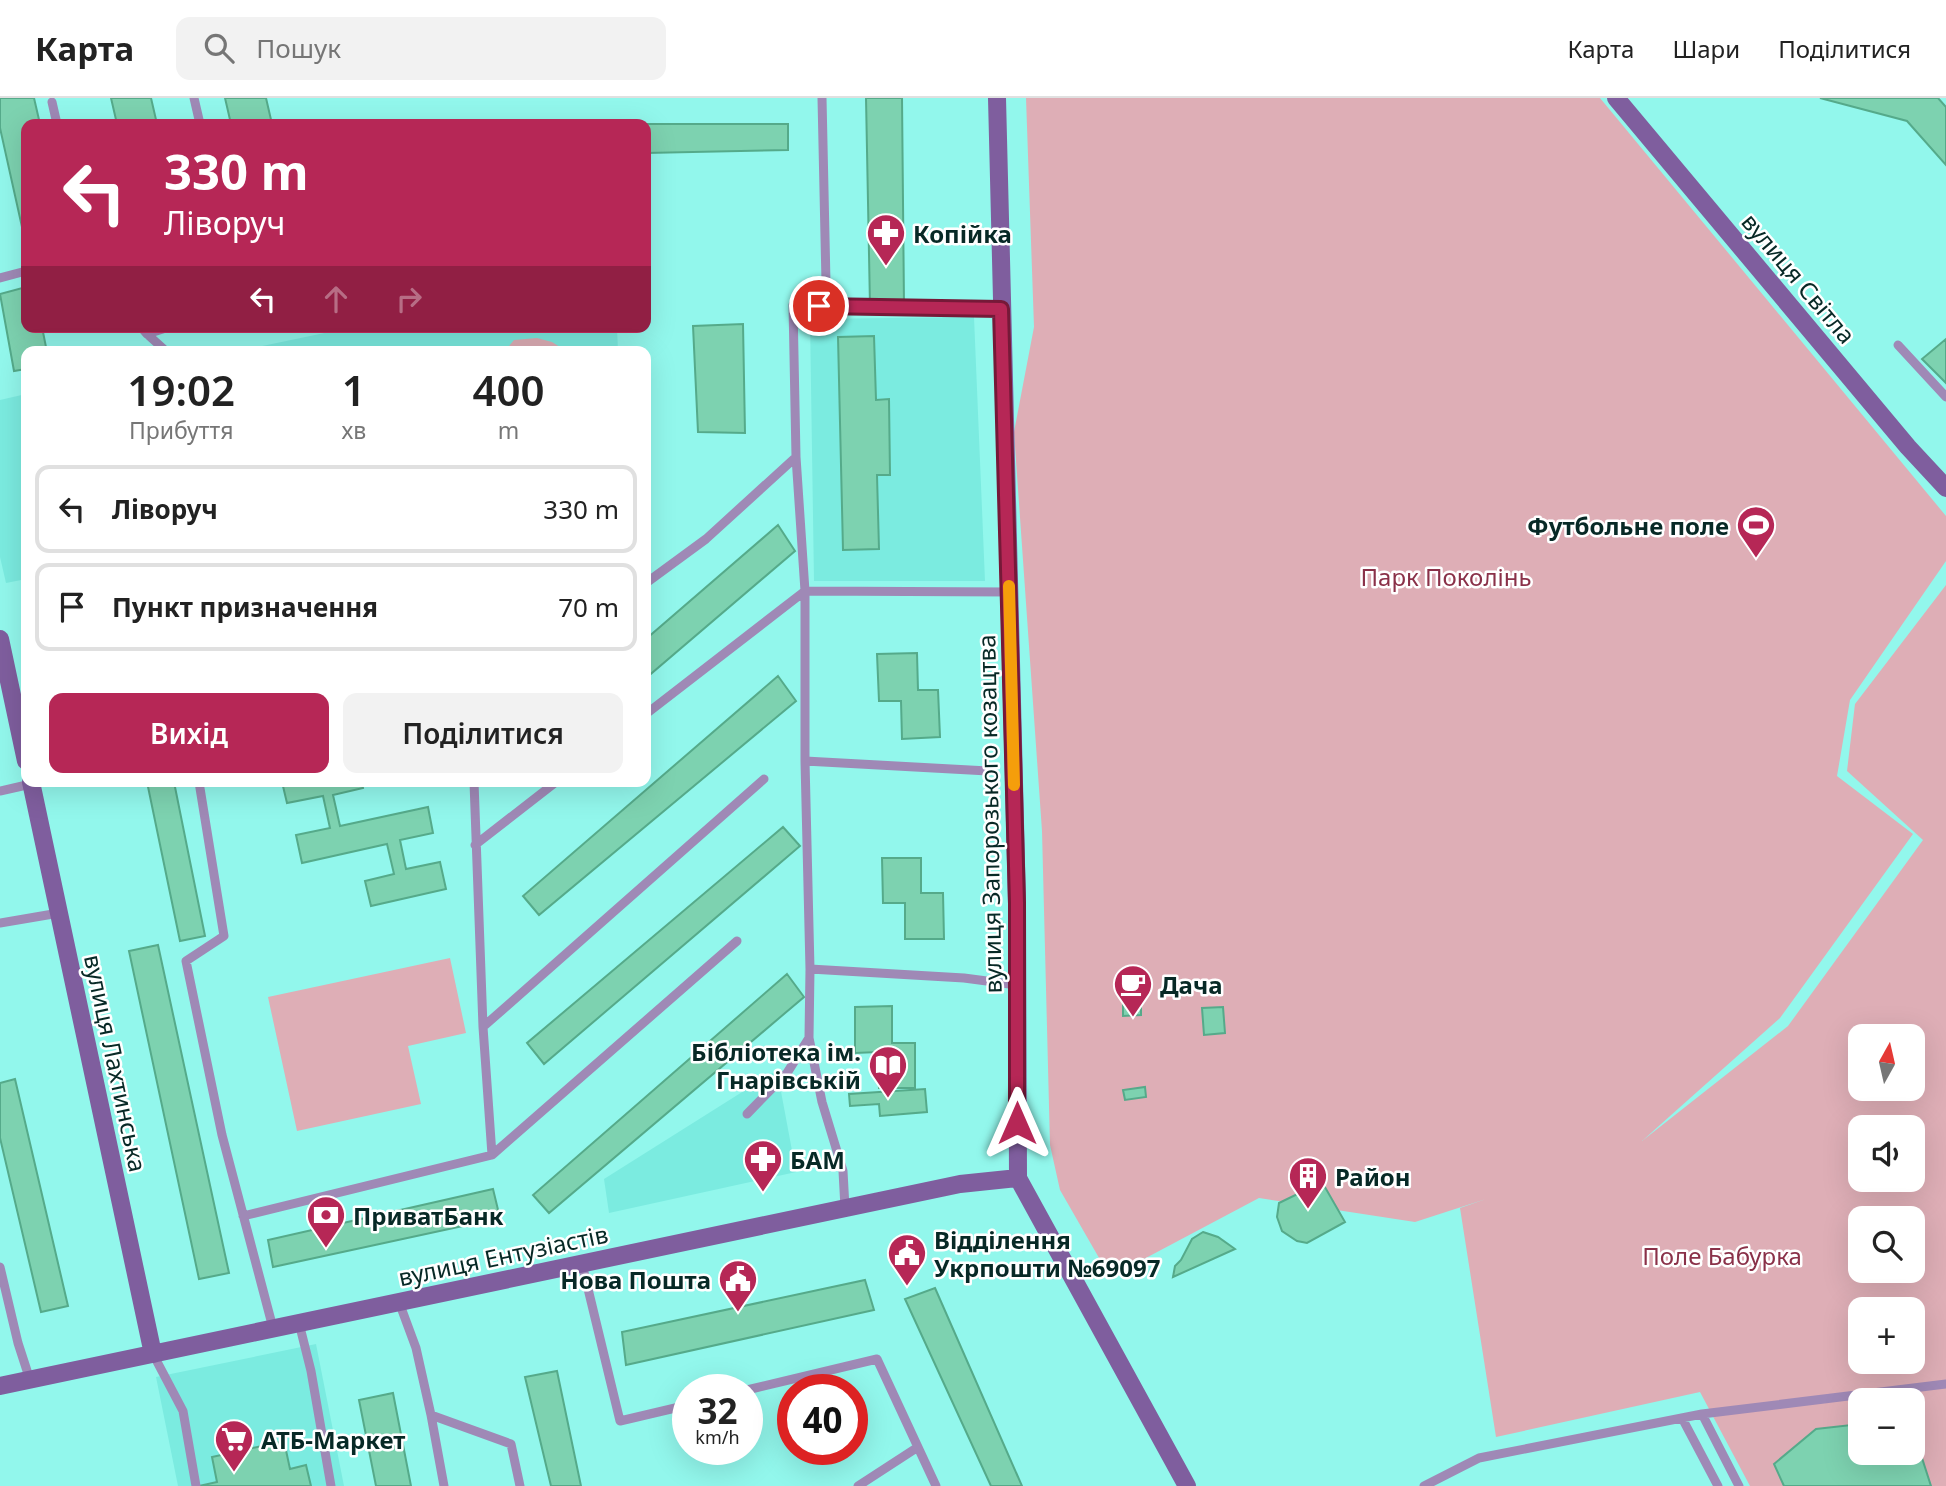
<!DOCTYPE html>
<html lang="uk">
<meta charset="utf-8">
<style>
body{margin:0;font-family:"Noto Sans",sans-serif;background:#f2f2f2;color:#222;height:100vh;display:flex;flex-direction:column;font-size:26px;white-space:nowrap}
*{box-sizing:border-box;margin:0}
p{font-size:23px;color:#767676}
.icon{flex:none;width:38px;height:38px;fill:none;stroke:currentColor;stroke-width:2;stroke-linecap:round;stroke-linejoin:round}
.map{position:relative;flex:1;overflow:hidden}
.panel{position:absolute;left:21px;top:248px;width:630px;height:441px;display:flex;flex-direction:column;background:#fff;border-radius:14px;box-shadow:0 7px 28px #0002}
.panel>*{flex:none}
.guide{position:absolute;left:21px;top:21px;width:630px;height:214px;border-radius:14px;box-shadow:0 7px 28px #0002;background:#b62756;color:#fff;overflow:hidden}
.needle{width:46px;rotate:8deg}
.tools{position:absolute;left:1848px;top:926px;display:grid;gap:14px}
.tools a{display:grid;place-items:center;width:77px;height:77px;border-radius:14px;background:#fff;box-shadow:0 7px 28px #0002;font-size:35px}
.speed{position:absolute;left:672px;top:1276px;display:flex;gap:14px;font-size:35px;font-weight:700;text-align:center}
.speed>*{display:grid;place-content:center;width:91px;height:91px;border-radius:50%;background:#fff;box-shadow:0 7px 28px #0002;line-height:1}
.speed small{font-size:18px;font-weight:400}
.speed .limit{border:10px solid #d22;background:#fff;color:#111}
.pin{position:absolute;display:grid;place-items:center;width:60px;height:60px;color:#fff;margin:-30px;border:4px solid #fff;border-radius:50%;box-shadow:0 2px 7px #0007}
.me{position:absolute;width:77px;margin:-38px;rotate:0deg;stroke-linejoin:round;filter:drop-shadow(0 0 5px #0008)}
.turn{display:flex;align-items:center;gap:24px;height:147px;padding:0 28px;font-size:32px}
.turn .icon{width:91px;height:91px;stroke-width:2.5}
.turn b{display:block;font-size:49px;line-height:60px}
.lanes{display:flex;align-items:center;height:66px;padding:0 28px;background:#0003;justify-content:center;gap:35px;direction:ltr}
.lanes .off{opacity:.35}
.eta{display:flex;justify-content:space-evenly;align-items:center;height:119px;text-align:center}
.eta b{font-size:42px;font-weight:600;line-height:49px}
.action{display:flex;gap:14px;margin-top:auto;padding:14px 28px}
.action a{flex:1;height:80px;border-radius:14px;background:#b62756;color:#fff;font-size:28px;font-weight:600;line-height:80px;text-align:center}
.action a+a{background:#f2f2f2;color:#222}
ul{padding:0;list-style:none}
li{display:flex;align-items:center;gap:21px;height:88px;margin:0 14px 10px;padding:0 14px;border:4px solid #e0e0e0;border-radius:14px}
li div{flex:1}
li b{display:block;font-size:26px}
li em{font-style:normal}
header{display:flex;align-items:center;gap:42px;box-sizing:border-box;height:98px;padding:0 35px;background:#fff;border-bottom:2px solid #e0e0e0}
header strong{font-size:33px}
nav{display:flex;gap:38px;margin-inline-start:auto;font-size:24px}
.search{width:490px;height:63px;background:#f2f2f2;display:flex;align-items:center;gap:18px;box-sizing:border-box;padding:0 24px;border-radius:14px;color:#767676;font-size:26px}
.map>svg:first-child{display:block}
.built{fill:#7bebe0}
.green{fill:#deaeb6;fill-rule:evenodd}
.building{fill:#7dd2b0;stroke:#55aa8a;stroke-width:2}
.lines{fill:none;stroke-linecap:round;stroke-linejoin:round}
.lane{stroke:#9f89b6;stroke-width:9}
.secondary{stroke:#7f5e9e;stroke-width:18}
.route-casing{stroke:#761938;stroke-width:18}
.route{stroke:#b62756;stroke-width:12}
.slow{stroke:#f59e0b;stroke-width:12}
.labels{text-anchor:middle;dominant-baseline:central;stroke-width:5;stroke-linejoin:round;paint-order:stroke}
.poi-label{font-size:24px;font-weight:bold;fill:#072926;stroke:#fff;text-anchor:start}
.street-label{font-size:24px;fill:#072926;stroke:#fff}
.park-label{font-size:24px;fill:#8a3149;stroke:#fff}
</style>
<header>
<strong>Карта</strong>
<div class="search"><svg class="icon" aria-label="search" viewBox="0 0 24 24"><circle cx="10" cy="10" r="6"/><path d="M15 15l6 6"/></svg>Пошук</div>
<nav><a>Карта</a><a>Шари</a><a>Поділитися</a></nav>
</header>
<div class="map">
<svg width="1946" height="1388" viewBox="0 0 1946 1388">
<rect width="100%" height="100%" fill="#92f7ec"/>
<path class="built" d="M974,219L985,483H814L810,221Z
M353,229H617L618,254H233Z
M26,296V481L6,485L0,459V302Z
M777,972L796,1074L609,1115L604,1081Z
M316,1246L344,1388H178L156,1279Z"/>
<path class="green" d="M1026,0H1600L1946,418V463L1850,602L1837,678L1913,736L1780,920L1642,1043L1788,928L1923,742L1847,673L1855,606L1946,487V1388H1750L1700,1294L1496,1339L1460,1110L1486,1101L1415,1124L1259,1100L1110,1179L1060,1092L1050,1047L1042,733L1014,334L1034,229ZM1860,938H1913V990H1860ZM1860,1029H1913V1082H1860ZM1860,1120H1913V1172H1860ZM1860,1211H1913V1264H1860ZM1860,1302H1913V1354H1860Z
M537,240L552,244L568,254H504L514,242Z
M450,860L466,935L408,948L421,1006L297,1033L268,899Z"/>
<path class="building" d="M0,0H34L40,26H26V147L0,30Z
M111,0H151L157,26H117Z
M225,0H266L272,26H231Z
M866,0H902L904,207L870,208Z
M1820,0H1938L1946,9V67L1907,23Z
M510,26H788V52L646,55V26Z
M26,189V229H42L47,254H26V271L14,273L0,196Z
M743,226L745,335L698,334L693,228Z
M874,238L876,302L889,301L890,377H877L879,451L843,452L838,239Z
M1946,241V285L1922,261Z
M778,427L795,453L646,580V541Z
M917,555L918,592H938L940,639L902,641L901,603H879L877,556Z
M778,578L796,603L539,817L523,798Z
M147,684H174L205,838L180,843Z
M282,684H362L363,690L333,697L340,728L428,709L433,735L400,742L406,771L440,764L446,791L371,808L365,783L394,776L387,746L302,765L296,737L330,730L323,698L287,705Z
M783,729L800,748L544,966L527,945Z
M882,760H921V795H943L944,841H905V805H883Z
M158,847L229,1175L199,1181L129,853Z
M787,876L804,899L549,1115L533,1097Z
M1123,902H1141V917L1123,918Z
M892,908V945H915V990H879L878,954L855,955V909Z
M1223,909L1225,935L1204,937L1202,910Z
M15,981L68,1208L41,1214L0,1040V985Z
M1145,989L1146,999L1125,1002L1123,992Z
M925,991L927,1014L880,1018L879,1006L850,1008L849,996Z
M1322,1084L1345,1124L1307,1145L1297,1143L1282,1133L1277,1119L1279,1105Z
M493,1091L500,1120L273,1169L268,1142Z
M1203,1134L1218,1139L1235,1151L1173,1179L1175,1168L1181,1162L1192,1141Z
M865,1182L874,1212L626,1267L622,1234Z
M935,1190L1022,1388H991L905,1201Z
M557,1273L581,1388H551L525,1279Z
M393,1295L411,1388H376L359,1302Z
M1860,1326V1354H1913V1332L1931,1388H1784L1774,1366L1816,1331Z
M284,1343L290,1371L306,1367L311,1388H199L217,1384L212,1359Z"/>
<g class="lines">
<path class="lane" d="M194,0L200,26
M822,0L826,185L793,207L1001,211
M52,4L57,26
M0,180L26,173
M141,229L147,236L169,229
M147,236L167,254
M1898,247L1946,299
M646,485L706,441L796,359
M646,616L805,493L796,359L793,207
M805,663L988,673
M199,684L224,838L186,863L222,1037L273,1230
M474,684L483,929L492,1057
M0,693L31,686
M475,747L556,684
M0,825L59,815
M810,871L964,880L1017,887
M483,929L764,681
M747,1016L787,975L809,940
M845,1110L843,1073L822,1004L809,940L810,871L805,663V493L1010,494
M243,1118L492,1057L737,843
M582,1166L620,1323L688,1307
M0,1169L18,1245L30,1282
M399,1204L416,1250L431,1317L511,1346L520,1388
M299,1225L311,1273L331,1388
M153,1256L183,1313L196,1388
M747,1292L877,1261L936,1388
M1702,1316L1739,1388
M431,1317L444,1388
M1682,1320L1718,1388
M858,1388L918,1349
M1424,1388L1479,1360L1702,1316L1946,1286"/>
<path class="secondary" d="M997,0L1017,805L1018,1080L1187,1388
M1616,0L1908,349L1946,390
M0,541L26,663
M31,684L153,1256
M0,1288L960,1086L1018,1080"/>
</g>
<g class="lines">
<g class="route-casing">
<path id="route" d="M819,208L1001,211L1017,805V1025"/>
</g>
<use href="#route" class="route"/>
<path class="slow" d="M1009,488L1014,687"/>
</g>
<defs>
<g id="pharmacy-pin" transform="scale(2.0125)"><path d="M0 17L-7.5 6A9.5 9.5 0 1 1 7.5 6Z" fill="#b62756" stroke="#fff"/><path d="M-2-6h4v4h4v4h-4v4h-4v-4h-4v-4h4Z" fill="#fff"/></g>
<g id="stadium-pin" transform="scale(2.0125)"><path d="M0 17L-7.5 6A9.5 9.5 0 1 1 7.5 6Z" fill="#b62756" stroke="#fff"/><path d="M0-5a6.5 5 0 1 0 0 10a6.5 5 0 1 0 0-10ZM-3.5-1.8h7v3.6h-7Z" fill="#fff"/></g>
<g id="cafe-pin" transform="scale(2.0125)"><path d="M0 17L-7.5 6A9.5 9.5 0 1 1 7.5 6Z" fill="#b62756" stroke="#fff"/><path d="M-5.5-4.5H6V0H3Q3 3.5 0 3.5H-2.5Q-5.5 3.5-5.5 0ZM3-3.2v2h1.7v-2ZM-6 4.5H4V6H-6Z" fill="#fff"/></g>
<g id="library-pin" transform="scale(2.0125)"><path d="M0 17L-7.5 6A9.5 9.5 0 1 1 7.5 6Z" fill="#b62756" stroke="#fff"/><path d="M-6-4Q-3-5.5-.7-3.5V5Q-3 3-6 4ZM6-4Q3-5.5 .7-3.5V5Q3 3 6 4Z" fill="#fff"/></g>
<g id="building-pin" transform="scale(2.0125)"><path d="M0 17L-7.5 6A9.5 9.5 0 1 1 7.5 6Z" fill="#b62756" stroke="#fff"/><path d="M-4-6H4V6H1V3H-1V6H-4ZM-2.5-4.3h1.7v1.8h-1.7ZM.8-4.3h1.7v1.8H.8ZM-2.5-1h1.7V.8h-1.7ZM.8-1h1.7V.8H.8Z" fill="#fff"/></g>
<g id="bank-pin" transform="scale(2.0125)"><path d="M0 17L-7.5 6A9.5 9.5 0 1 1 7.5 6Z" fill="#b62756" stroke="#fff"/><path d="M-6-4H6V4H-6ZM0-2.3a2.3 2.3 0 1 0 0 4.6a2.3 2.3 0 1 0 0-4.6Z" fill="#fff"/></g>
<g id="civic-pin" transform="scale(2.0125)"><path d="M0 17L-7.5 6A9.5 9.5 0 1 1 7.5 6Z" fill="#b62756" stroke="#fff"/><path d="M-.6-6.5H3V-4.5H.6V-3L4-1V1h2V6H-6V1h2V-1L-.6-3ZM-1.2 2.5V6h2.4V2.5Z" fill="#fff"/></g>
<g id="supermarket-pin" transform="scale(2.0125)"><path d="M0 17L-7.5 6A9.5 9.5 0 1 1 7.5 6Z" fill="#b62756" stroke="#fff"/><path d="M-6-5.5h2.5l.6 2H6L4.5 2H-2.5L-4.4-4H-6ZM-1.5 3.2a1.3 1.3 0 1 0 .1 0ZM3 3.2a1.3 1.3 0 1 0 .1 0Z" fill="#fff"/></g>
</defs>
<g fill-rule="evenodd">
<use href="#pharmacy-pin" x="886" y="135"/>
<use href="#stadium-pin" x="1756" y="427"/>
<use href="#cafe-pin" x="1133" y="886"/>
<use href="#library-pin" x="888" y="967"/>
<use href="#pharmacy-pin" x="763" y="1061"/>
<use href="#building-pin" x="1308" y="1078"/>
<use href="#bank-pin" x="326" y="1117"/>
<use href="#civic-pin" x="907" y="1155"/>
<use href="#civic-pin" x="738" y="1181"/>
<use href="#supermarket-pin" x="234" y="1341"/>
</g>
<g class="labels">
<g class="poi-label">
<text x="913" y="135">Копійка</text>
<text x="1729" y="427" text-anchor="end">Футбольне поле</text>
<text x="1160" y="886">Дача</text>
<text x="861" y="953" text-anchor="end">Бібліотека ім.<tspan x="861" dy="28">Гнарівській</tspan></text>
<text x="790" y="1061">БАМ</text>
<text x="1335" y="1078">Район</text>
<text x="353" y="1117">ПриватБанк</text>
<text x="934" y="1141">Відділення<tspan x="934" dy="28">Укрпошти №69097</tspan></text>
<text x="711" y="1181" text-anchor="end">Нова Пошта</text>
<text x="261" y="1341">АТБ-Маркет</text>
</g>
<g class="street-label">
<text transform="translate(1799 180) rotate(50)">вулиця Світла</text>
<text transform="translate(989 716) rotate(-91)">вулиця Запорозького козацтва</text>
<text transform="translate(116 965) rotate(78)">вулиця Лахтинська</text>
<text transform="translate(503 1157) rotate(-12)">вулиця Ентузіастів</text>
</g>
<g class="park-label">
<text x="1446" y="478">Парк Поколінь</text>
<text x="1722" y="1157">Поле Бабурка</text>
</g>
</g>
</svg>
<div class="tools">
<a><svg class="needle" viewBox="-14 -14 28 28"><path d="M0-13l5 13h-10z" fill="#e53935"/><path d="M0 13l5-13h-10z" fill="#767676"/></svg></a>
<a><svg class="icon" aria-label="sound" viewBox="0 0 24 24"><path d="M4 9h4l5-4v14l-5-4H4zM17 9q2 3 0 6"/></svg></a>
<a><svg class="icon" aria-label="search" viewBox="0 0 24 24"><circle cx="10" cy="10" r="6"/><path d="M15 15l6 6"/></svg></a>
<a>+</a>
<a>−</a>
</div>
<div class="speed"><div>32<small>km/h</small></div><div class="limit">40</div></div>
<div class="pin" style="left:819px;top:208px;background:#d93025"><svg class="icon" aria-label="arrive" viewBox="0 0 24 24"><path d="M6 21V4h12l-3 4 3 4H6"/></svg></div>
<svg class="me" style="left:1017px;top:1025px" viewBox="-20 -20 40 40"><path d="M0-17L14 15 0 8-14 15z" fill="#b62756" stroke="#fff" stroke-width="4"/></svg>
<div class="guide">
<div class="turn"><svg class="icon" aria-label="left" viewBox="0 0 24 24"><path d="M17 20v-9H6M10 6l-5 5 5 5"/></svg><div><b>330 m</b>Ліворуч</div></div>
<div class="lanes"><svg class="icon" aria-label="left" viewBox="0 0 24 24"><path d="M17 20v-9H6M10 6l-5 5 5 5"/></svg><svg class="icon off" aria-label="ahead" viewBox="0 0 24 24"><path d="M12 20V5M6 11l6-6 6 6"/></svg><svg class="icon off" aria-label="right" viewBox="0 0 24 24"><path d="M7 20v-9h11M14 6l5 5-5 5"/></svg></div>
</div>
<section class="panel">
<div class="eta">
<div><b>19:02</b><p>Прибуття</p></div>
<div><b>1</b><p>хв</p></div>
<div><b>400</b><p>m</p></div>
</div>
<ul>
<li><svg class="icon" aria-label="left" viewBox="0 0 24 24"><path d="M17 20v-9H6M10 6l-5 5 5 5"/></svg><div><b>Ліворуч</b></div><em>330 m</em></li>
<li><svg class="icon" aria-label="arrive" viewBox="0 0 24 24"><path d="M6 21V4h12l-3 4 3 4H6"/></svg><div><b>Пункт призначення</b></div><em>70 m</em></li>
</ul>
<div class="action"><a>Вихід</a><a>Поділитися</a></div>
</section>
</div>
